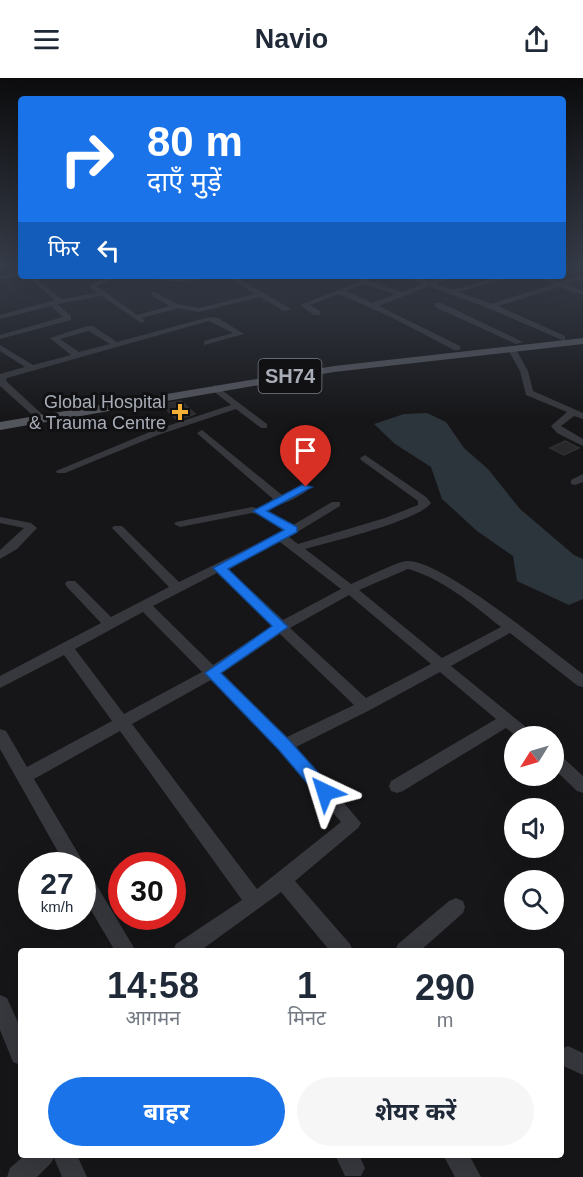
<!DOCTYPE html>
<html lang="hi">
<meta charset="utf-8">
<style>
body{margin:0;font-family:Helvetica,"Noto Sans Devanagari",sans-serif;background:#f6f6f7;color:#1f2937;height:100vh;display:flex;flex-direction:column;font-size:22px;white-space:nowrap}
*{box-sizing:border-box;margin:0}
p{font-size:20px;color:#747a83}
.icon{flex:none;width:33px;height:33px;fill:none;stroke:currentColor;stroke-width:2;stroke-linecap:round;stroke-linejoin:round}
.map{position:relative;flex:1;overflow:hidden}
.side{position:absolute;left:18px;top:870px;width:546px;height:210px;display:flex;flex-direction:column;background:#fff;border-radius:6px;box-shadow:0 6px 24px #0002}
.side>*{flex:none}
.hud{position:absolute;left:18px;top:18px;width:548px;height:183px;border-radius:6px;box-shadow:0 6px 24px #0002;background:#1a73e8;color:#fff;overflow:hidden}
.needle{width:39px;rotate:233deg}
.fabs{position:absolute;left:504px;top:648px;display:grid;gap:12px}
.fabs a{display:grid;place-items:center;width:60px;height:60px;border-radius:50%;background:#fff;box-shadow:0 6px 24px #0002;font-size:30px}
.speed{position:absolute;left:18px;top:774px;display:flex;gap:12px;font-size:30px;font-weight:700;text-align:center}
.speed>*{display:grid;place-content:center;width:78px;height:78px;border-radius:50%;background:#fff;box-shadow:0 6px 24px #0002;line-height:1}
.speed small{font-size:15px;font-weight:400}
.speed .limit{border:9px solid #d22;background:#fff;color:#111}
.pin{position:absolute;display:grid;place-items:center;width:51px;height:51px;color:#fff;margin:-62px -26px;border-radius:50% 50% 50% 0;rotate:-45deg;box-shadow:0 0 6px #0007}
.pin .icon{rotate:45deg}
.me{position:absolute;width:66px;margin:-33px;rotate:319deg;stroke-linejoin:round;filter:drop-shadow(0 0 4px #0008)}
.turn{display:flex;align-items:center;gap:21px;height:126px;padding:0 30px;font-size:27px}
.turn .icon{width:78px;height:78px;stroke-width:2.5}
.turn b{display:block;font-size:42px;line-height:51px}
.then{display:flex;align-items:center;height:57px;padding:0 30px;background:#0003;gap:12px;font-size:22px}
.eta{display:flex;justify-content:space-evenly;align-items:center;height:102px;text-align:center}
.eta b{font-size:36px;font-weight:700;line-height:42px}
.button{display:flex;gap:12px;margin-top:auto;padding:12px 30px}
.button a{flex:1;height:69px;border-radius:36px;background:#1a73e8;color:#fff;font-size:24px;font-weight:700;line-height:69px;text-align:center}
.button a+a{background:#f6f6f7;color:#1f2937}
header{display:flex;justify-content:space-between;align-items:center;height:78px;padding:0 30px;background:#fff;font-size:27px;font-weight:700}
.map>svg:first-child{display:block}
.water{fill:#2c353c}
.building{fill:#29292c;stroke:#303034;stroke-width:1.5}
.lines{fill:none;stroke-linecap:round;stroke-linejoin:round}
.minor{fill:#37383d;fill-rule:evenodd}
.major{fill:#53555c;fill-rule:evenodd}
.route{fill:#1a73e8;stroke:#114b97;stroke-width:1.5}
.poi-dot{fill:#f2b134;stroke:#111113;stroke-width:2}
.labels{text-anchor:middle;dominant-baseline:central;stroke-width:6;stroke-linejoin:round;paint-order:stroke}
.far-poi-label{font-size:18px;fill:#a8adb8;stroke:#111113;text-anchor:end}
.shield{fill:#111113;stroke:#7b7e86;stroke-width:1.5}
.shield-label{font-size:20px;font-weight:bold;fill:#a8adb8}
</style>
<header><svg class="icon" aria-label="menu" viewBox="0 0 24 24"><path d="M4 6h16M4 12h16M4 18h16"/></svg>Navio<svg class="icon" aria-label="share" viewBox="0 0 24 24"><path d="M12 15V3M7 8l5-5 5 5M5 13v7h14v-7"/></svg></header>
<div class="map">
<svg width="583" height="1099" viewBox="0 0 583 1099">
<rect width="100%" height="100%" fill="#161618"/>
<path class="water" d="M427,335L446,344L464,370L488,391L520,431L574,477L583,481V521L569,527L517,503L513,478L477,453L442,421L431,389L395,366L374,346L404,336Z"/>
<path class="building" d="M181,323L195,336L177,342L161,326Z
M565,363L579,370L564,377L550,370Z"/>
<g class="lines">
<path class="minor" d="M21,194V198L0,202V198Z
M583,197V201L566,206L583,213V217L559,209L498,228L565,258V262H562L488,230L429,208L379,228L460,268V272H454L391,239L339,216L310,227L320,233V237H314L300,227L362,203L358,198H365L369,203L402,214L423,206L404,198H413L429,204L444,198H453L436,206L452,212L503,198H514L459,214L491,226L553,206L534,198H543L560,204ZM364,206L395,216L372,225L346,213Z
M26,198H33L61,221L97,215L90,209V207L110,198H119L97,208L137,237L170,228L152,218V214H155L177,226L199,230L255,216L226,198H234L291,231L284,233L260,219L199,234L179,230L142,240L145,243L141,245L102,218L57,226L71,238V242L0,261V257L63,239L51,228L0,241V237L55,222Z
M130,198L180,200L224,198L180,204Z
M435,225H441L523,264L516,266L435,229Z
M209,239L218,240L244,256L204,267V263L233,255L209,243L7,300L6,303L44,338V342H38L0,308V296L25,289L0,273V267L33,287L71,277L50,260L87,248H93L117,264ZM89,253L110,266L79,274L60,261Z
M508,268H514L528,293L533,313L583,335V341L574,338L561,348L583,361V368L557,355L551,348L567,334L526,317L520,293L507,270Z
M215,307L267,346V350H261L236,331L158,357L65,395H57L56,393L152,353L231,327L212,312L211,310Z
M202,352L282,417L306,406L311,409C303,417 282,429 270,427L268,425L273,421L199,357L197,355Z
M365,377L426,419L431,425C418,443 330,464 305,471L351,506C363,501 396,484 407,483C443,482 550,572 583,596V609L578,608L510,555L451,588L532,654L534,658H516L506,650L403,713L397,715L391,713L389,708L391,703L496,641L440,594L370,632L296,669L361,745L358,750L295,803L350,866L353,873H330L281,814L200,873H173L176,866L242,822L120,653L34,701L82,782L85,788L84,791L88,793L136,873H115L82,817V788H66L0,671V651L6,653L27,689L112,643L64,577L0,610V598L101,545L67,509L65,506L67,503H75L111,539L169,509L114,452L112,450L114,448H122L179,504L285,452L260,437L252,435L180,449L174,446L176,444L252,429L268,433L293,447L332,424H340V428L289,459L298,466L385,440L418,427V423L361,382L360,380ZM280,464L341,511L283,542L227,490ZM408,491C443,501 472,526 501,549L442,580L359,512ZM217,495L272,548L213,587L153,528ZM349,517L431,586L366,620L290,550ZM143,534L202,594L124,636L75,571ZM280,556L354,627L287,659L222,595ZM211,602L279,671L341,744L257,811L132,646Z
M583,396V404L575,407L571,406V402Z
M0,439L31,445L37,450L17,471L0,481V472L24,450L0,445Z
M554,675L560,677L583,698V715L577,713L554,691Z
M456,820L463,823L465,829L463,835L420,873H395L398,866L449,823Z
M0,917L7,920L21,951V987L13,984L0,952Z
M568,968L583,975V997L561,987V971Z
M25,1077H77L87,1099H62L54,1080L51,1085L37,1099H7L10,1090Z
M335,1077H359L365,1090L361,1098H345Z
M443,1077H469L481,1099H455Z"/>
<path class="major" d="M583,260V266L334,294L0,352V344L334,288Z"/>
</g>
<linearGradient id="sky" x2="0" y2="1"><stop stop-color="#0c0c0d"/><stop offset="0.55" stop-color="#363c48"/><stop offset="1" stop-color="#363c48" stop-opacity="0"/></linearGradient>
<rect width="583" height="342" fill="url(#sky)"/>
<path class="route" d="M302,407L312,409L267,433L297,449V454L228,491L288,549L221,595L290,663L331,709L333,714L331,719H319L279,672L205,595L272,548L213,490L284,452L253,433Z"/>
<path class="poi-dot" d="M177 325h6v6h6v6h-6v6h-6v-6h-6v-6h6z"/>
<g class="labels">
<g class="far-poi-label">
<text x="166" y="324">Global Hospital<tspan x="166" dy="21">&amp; Trauma Centre</tspan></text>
</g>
<rect class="shield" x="258.5" y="281" width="63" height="34" rx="4.5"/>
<g class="shield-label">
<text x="290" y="298">SH74</text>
</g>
</g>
</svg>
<div class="fabs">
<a><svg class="needle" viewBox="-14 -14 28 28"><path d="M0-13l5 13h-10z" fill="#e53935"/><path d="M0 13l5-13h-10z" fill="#747a83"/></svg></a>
<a><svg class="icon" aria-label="sound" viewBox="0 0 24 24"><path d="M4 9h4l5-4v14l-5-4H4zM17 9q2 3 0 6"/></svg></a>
<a><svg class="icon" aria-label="search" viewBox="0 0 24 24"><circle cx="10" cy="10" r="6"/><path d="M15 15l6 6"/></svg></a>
</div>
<div class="speed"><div>27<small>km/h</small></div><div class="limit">30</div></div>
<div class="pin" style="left:306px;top:409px;background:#d93025"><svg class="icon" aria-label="arrive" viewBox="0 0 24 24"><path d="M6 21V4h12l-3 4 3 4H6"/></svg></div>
<svg class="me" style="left:325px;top:714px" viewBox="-20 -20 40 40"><path d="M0-17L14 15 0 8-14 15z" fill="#1a73e8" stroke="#fff" stroke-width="4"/></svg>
<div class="hud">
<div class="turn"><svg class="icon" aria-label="right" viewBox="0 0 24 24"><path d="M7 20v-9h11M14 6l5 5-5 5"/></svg><div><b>80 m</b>दाएँ मुड़ें</div></div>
<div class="then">फिर<svg class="icon" aria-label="left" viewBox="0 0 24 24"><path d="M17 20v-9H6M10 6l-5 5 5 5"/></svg></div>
</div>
<section class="side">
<div class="eta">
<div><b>14:58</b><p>आगमन</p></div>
<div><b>1</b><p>मिनट</p></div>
<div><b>290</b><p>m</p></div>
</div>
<div class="button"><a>बाहर</a><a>शेयर करें</a></div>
</section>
</div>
